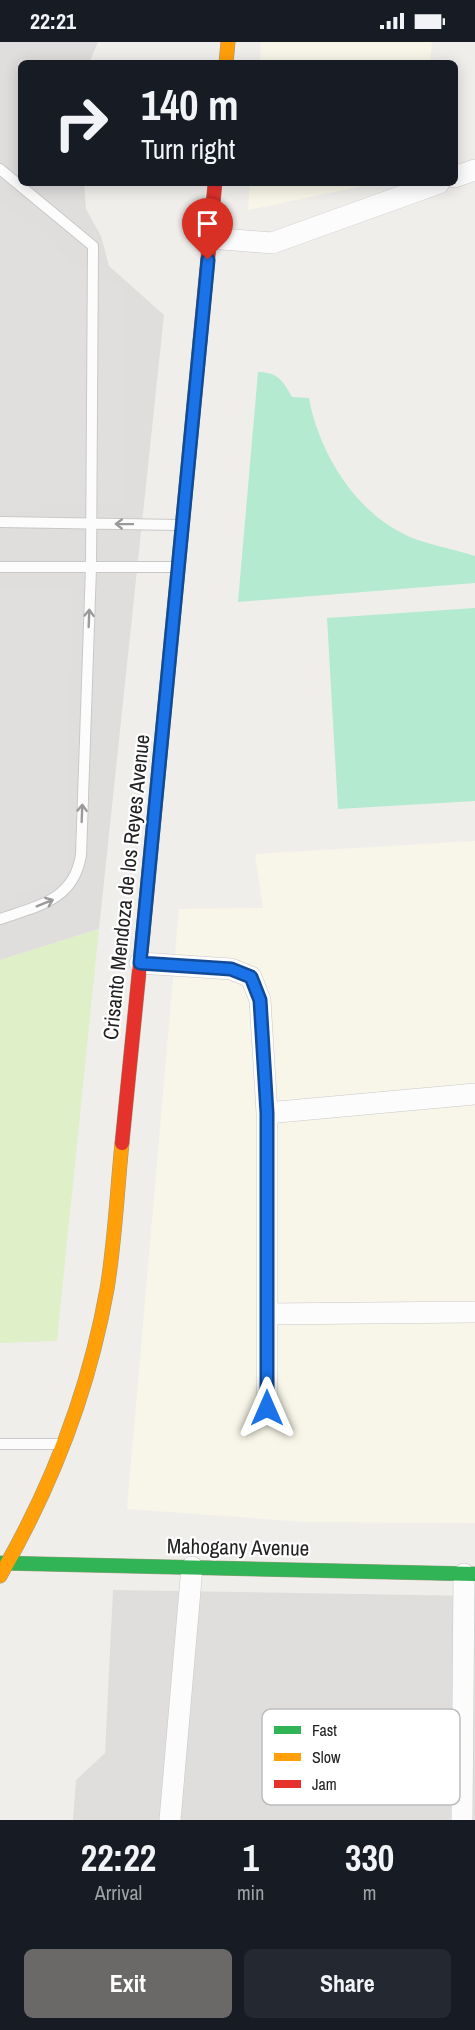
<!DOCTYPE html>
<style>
body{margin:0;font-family:"Archivo Narrow",sans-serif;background:#242831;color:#f1f3f6;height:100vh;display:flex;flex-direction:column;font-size:22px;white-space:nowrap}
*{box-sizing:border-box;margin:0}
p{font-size:20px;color:#9ea1a6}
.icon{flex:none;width:33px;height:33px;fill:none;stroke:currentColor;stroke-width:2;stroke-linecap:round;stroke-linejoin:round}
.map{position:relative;height:1778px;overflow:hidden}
.drawer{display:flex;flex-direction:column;background:#171b24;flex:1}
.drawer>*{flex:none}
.guide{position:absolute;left:18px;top:18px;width:440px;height:126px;border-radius:9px;box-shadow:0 3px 15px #0003;background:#171b24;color:#f1f3f6;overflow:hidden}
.pin{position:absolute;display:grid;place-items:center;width:51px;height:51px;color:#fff;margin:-62px -26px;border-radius:50% 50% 50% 0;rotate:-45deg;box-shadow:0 0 6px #0007}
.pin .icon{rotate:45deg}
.me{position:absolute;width:66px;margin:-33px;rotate:0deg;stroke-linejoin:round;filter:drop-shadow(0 0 4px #0008)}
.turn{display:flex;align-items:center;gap:21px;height:126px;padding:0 24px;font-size:27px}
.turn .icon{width:78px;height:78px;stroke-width:2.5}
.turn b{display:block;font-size:42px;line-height:51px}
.eta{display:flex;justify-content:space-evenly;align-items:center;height:102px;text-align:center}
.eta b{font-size:36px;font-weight:700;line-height:42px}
.primary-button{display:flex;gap:12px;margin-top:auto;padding:12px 24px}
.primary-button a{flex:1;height:69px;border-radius:9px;background:#6a6968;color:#fff;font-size:24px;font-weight:700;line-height:69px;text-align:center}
.primary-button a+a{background:#242831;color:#f1f3f6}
.status{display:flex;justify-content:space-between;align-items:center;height:42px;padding:0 30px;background:#171b24;direction:ltr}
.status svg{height:16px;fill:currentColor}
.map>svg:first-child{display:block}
.residential{fill:#dfdedc}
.education{fill:#f8f6e8}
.grass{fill:#dfefc8}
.pitch{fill:#b4ead0}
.parking{fill:#e0dfde}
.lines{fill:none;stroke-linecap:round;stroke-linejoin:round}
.lane-casing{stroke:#c9c8c7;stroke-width:12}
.street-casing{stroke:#c9c8c7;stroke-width:22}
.fast-casing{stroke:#9b9c81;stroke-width:15}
.slow-casing{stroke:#9b9c81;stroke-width:15}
.jam-casing{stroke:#9b9c81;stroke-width:15}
.lane{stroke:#fdfcfc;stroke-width:10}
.street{stroke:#fdfcfc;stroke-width:21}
.fast{stroke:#30b455;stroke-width:14}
.slow{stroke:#ff9f0a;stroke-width:14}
.jam{stroke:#e5322d;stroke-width:14}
.oneway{stroke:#9a9a9a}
.route-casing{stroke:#114b97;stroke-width:15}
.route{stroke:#1a73e8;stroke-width:10}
.labels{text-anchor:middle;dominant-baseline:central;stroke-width:4.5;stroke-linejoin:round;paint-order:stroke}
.street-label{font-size:21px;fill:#222;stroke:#fff}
.key{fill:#fff;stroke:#bdbdbd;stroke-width:1.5}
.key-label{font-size:16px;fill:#222}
</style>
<div class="status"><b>22:21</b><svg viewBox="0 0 49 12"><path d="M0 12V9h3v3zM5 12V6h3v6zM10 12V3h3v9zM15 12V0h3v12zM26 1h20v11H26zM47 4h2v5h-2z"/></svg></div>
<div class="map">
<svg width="475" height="1778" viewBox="0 0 475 1778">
<rect width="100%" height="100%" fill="#f0eeeb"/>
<path class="residential" d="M0,0H98L89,21H21V141H84L86,167L101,194L109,224L164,273L99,887L0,918Z
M113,1548L475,1554V1778H73L76,1738L105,1711Z"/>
<path class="education" d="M261,0H432L430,21H260Z
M250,141H377L248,168Z
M475,799V1481L307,1480L127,1467L179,867L263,866L255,812Z"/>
<path class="grass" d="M99,887L57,1299L0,1301V918Z"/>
<path class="pitch" d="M258,330C278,330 283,339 292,355L309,356C318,407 352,465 400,490C421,502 451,506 475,514V541L238,560Z
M475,566V759L338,767L327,576Z"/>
<path class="parking" d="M0,158L72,220L126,247L122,462L0,463Z
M0,547L72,548L67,835L0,859Z"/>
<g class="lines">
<g class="lane-casing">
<path id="lane" d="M0,127L93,204L91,525L81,813C74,858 38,864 0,877
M0,480L179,483
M0,525H177
M0,1402H60"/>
</g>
<g class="street-casing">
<path id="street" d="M454,135L475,128
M210,196L272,201L439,141
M140,921L231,927L251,935L260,958L267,1071V1366
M267,1071L475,1052
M267,1272L475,1270
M170,1778L192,1525
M462,1778L464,1532"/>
</g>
<g class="fast-casing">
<path id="fast" d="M143,891L200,299
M0,1521L475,1532"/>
</g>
<g class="slow-casing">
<path id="slow" d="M226,21L228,0
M0,1534C51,1446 89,1348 107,1247C115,1199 117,1150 122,1101"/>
</g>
<g class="jam-casing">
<path id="jam" d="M200,299L215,141
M122,1101L143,891"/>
</g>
<use href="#lane" class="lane"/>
<use href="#street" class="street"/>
<use href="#fast" class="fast"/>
<use href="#slow" class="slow"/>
<use href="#jam" class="jam"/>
</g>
<defs><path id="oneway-shaft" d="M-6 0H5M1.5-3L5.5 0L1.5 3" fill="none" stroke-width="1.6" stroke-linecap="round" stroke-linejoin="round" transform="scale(1.5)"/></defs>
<g class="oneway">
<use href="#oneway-shaft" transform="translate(124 482) rotate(-179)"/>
<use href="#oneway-shaft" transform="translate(89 576) rotate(-88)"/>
<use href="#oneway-shaft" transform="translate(82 771) rotate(-88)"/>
<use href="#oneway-shaft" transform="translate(45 861) rotate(-22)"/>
</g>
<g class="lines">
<g class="route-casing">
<path id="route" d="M208,218L140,921L231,927L251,935L260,958L267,1071V1366"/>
</g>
<use href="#route" class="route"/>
</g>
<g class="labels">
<g class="street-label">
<text transform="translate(126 845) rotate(-84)">Crisanto Mendoza de los Reyes Avenue</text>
<text transform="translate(238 1505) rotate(1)">Mahogany Avenue</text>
</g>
</g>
<rect x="262" y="1667" width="198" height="96" rx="9" class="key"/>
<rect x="274" y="1684" width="27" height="8" fill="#30b455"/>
<rect x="274" y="1711" width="27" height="8" fill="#ff9f0a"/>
<rect x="274" y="1738" width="27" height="8" fill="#e5322d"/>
<g class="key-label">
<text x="312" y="1694">Fast</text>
<text x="312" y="1721">Slow</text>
<text x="312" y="1748">Jam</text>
</g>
</svg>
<div class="pin" style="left:208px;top:218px;background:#d93025"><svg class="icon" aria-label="arrive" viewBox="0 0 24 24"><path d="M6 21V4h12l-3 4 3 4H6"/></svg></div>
<svg class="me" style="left:267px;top:1366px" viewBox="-20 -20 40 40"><path d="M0-17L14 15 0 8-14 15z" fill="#1a73e8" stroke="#fff" stroke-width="4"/></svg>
<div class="guide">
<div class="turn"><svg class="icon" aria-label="right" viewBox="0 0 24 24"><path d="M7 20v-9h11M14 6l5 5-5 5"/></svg><div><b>140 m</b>Turn right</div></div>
</div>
</div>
<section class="drawer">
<div class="eta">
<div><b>22:22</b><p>Arrival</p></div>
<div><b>1</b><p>min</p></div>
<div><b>330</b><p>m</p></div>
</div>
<div class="primary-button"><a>Exit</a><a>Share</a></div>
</section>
